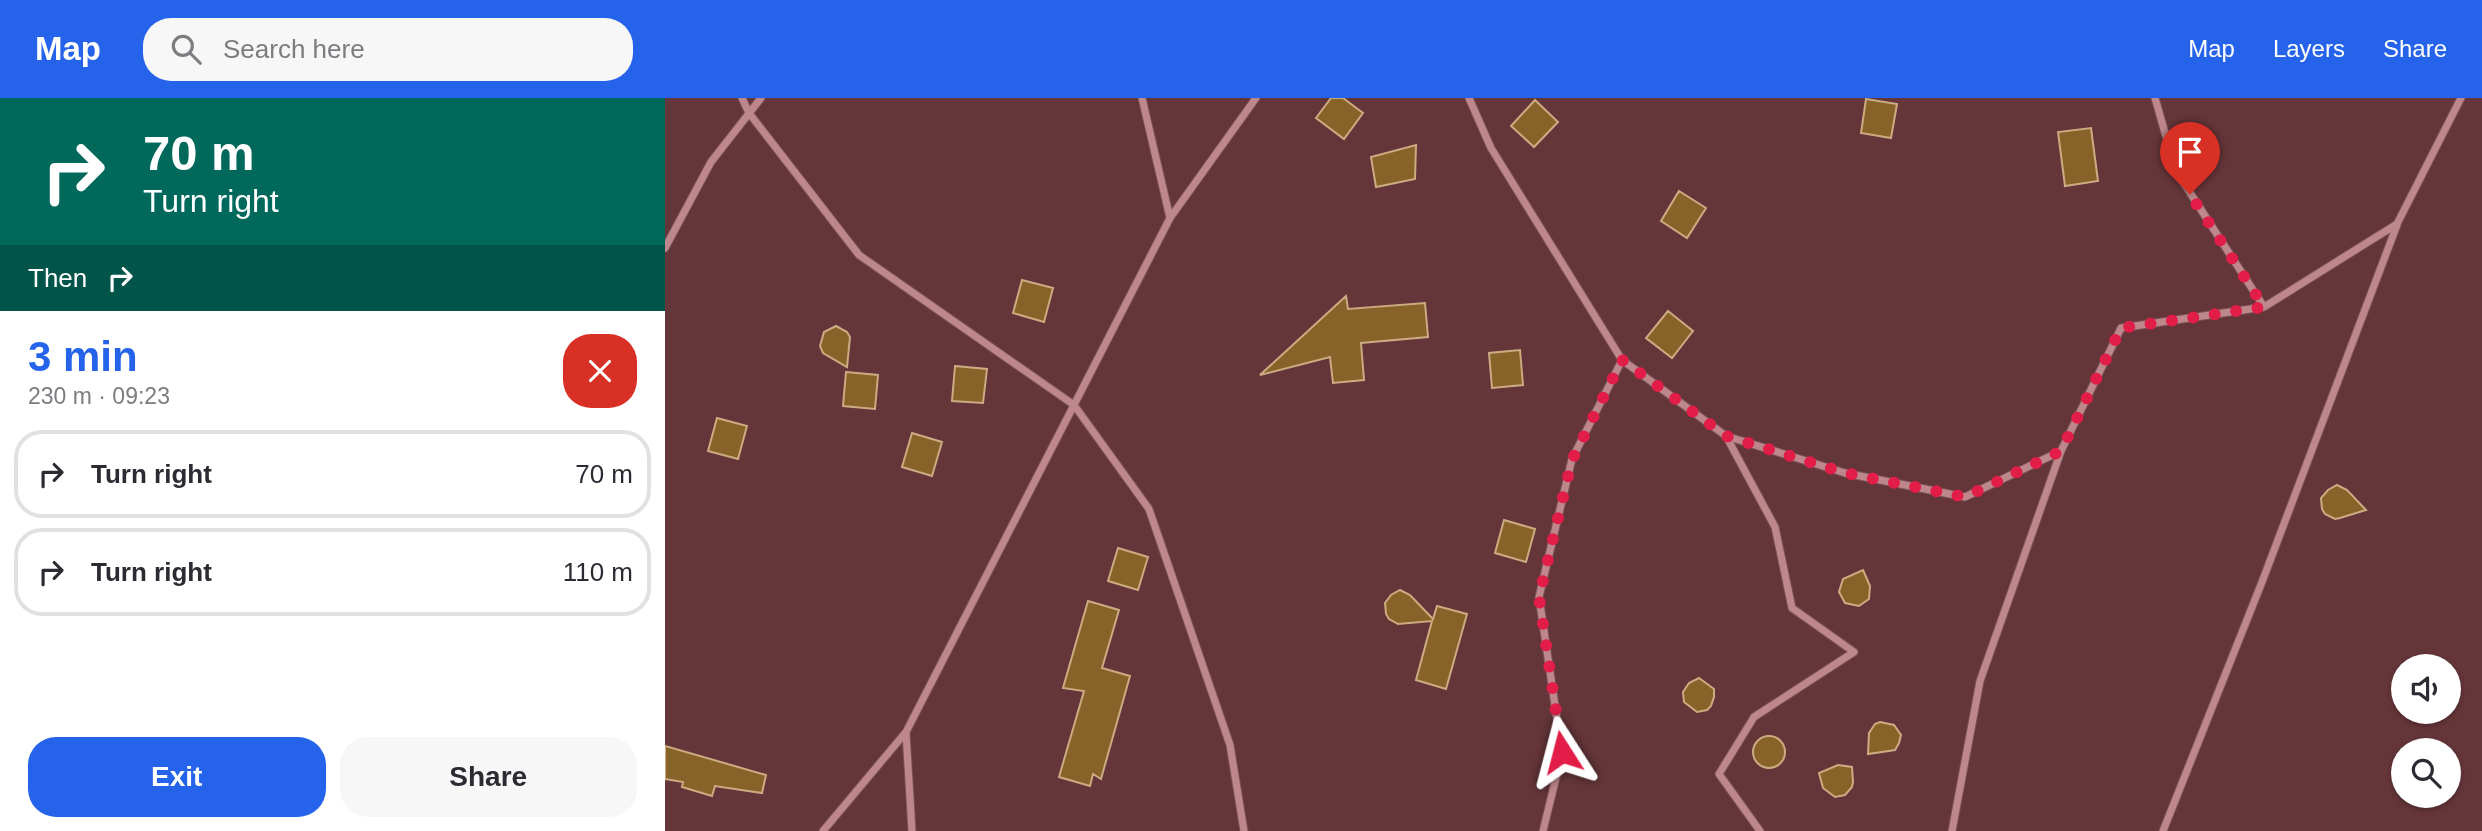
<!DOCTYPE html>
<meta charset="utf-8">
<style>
body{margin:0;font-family:Arial,sans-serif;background:#f7f7f7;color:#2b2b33;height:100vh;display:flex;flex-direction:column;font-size:26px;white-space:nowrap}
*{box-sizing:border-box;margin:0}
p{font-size:23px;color:#7c7c81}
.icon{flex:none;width:38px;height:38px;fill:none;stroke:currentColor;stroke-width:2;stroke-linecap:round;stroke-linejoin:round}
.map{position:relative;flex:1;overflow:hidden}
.details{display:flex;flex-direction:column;background:#fff;width:665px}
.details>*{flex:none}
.top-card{background:#00695c;color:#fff;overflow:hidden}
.fabs{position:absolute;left:1726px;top:556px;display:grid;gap:14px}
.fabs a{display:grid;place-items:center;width:70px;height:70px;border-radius:50%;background:#fff;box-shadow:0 2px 5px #0004;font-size:35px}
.pin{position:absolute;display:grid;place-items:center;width:60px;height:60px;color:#fff;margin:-72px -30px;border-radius:50% 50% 50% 0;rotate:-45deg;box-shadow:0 0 7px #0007}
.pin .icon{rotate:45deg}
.me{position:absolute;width:77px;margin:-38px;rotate:351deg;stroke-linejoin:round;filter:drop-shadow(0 0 5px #0008)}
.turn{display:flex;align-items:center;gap:24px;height:147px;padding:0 28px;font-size:32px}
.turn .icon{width:91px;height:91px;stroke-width:2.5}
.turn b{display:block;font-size:49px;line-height:60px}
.then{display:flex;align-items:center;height:66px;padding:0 28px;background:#0003;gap:14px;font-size:26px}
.round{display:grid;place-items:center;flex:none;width:74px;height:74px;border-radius:28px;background:#f7f7f7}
.head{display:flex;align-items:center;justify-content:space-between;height:119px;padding:0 28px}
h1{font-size:42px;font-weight:800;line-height:52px;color:#2563eb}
.primary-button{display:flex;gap:14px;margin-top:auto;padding:14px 28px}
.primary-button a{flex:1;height:80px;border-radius:28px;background:#2563eb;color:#fff;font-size:28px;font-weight:800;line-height:80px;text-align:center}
.primary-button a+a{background:#f7f7f7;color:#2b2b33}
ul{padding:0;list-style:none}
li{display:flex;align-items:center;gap:21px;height:88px;margin:0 14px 10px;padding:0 14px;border:4px solid #e1e1e2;border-radius:28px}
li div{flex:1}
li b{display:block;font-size:26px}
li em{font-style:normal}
header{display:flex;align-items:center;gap:42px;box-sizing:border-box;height:98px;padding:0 35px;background:#2563eb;color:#fff}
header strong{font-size:33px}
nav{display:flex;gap:38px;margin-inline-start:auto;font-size:24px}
.search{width:490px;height:63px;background:#f7f7f7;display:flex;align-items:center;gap:18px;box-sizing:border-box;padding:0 24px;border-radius:28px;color:#7c7c81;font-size:26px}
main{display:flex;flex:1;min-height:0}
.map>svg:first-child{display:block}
.building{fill:#886329;stroke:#cbac82;stroke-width:2}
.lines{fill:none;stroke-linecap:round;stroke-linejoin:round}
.minor-casing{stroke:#7a5257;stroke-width:9}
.minor{stroke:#bd878b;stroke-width:7}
.route{stroke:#e11d48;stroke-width:12;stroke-dasharray:0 21.6}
</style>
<header>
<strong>Map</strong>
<div class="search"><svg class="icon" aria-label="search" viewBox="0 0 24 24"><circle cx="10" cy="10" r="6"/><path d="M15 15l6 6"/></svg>Search here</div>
<nav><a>Map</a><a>Layers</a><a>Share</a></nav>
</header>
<main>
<section class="details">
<div class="top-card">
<div class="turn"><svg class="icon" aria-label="right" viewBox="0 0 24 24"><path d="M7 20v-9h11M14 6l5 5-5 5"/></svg><div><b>70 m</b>Turn right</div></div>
<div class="then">Then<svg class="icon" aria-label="right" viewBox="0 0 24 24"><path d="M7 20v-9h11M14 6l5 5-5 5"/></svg></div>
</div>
<div class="head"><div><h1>3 min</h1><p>230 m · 09:23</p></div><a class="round" style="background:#d93025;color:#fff"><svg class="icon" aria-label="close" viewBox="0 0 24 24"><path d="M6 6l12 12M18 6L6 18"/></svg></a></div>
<ul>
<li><svg class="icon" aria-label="right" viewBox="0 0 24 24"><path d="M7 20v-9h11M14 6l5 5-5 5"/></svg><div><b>Turn right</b></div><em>70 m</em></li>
<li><svg class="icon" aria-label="right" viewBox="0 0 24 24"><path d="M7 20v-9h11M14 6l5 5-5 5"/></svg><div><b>Turn right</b></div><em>110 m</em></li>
</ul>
<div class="primary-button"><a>Exit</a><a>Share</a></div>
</section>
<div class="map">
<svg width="1817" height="733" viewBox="0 0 1817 733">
<rect width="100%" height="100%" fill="#643539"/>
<path class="building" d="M666,0H678L698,15L679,41L651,20Z
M1201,1L1232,6L1226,40L1196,35Z
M870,2L893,24L869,49L846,28Z
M1426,30L1433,83L1400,88L1393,34Z
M751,47L750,81L711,89L706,59Z
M1014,93L1041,110L1022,140L996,123Z
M357,182L388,190L379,224L348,215Z
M681,198L683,211L760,205L763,239L696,245L699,282L668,285L665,259L595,277Z
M1003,213L1028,233L1007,260L981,240Z
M171,228L182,234L185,239L182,269L158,255L155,248L159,234Z
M855,252L858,287L827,290L824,255Z
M290,268L322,271L318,305L287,303Z
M181,274L213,277L210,311L178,308Z
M52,320L82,328L73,361L43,353Z
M247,335L277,344L267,378L237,369Z
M1672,387L1682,392L1701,412L1675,420L1670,421L1660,416L1657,411L1656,400L1663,392Z
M839,422L870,431L861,464L830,455Z
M453,450L483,459L473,492L443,483Z
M1198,472L1205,488L1204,501L1194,508L1180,505L1174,494L1178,481Z
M735,492L745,497L768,521L772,508L802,516L781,591L751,582L767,523L733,526L724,521L721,516L720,505L726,497Z
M423,503L454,512L437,570L465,578L436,681L428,676L425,688L394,679L419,593L398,590Z
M1034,580L1049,591V599L1046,608L1042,612L1032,614L1019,604L1018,594L1024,585Z
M1215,624L1229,627L1236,637L1234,645L1230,652L1203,656L1204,635L1210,626Z
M1088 654a16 16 0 1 1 32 0a16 16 0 1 1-32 0Z
M0,648L101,677L97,695L50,688L47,698L17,689L18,684L0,681Z
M1173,667L1187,669L1188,684L1187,689L1180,697L1170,699L1158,690L1154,675Z"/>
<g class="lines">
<g class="minor-casing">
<path id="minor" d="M77,0L84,15L194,157L409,307L484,411L565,647L579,733
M477,0L505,120
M804,0L826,50L957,262L1061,338L1180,375L1300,399L1396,353L1456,230L1599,209L1732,126L1796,0
M1490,0L1511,73L1599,209
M0,150L46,64L96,0
M1061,338L1110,429L1127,510L1189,554L1089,619L1054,676L1095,733
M241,635L247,733
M158,733L241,634L505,120L591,0
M878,733L897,655L874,499L907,361L957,262
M1287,733L1315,583L1396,353
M1498,733L1597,484L1732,127"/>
</g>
<use href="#minor" class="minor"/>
</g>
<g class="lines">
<path class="route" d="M897,654L874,499L907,362L957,262L1061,338L1180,375L1300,399L1396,353L1456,230L1599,209L1525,96"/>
</g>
</svg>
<div class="fabs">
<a><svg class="icon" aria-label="sound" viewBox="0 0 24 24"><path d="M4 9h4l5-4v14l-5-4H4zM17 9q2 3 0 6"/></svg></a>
<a><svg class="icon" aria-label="search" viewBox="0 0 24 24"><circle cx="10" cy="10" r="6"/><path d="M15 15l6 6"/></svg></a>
</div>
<div class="pin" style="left:1525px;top:96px;background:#d93025"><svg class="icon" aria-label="arrive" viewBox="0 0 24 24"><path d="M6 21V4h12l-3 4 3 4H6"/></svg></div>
<svg class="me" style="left:897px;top:654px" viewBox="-20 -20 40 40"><path d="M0-17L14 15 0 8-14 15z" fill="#e11d48" stroke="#fff" stroke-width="4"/></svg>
</div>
</main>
